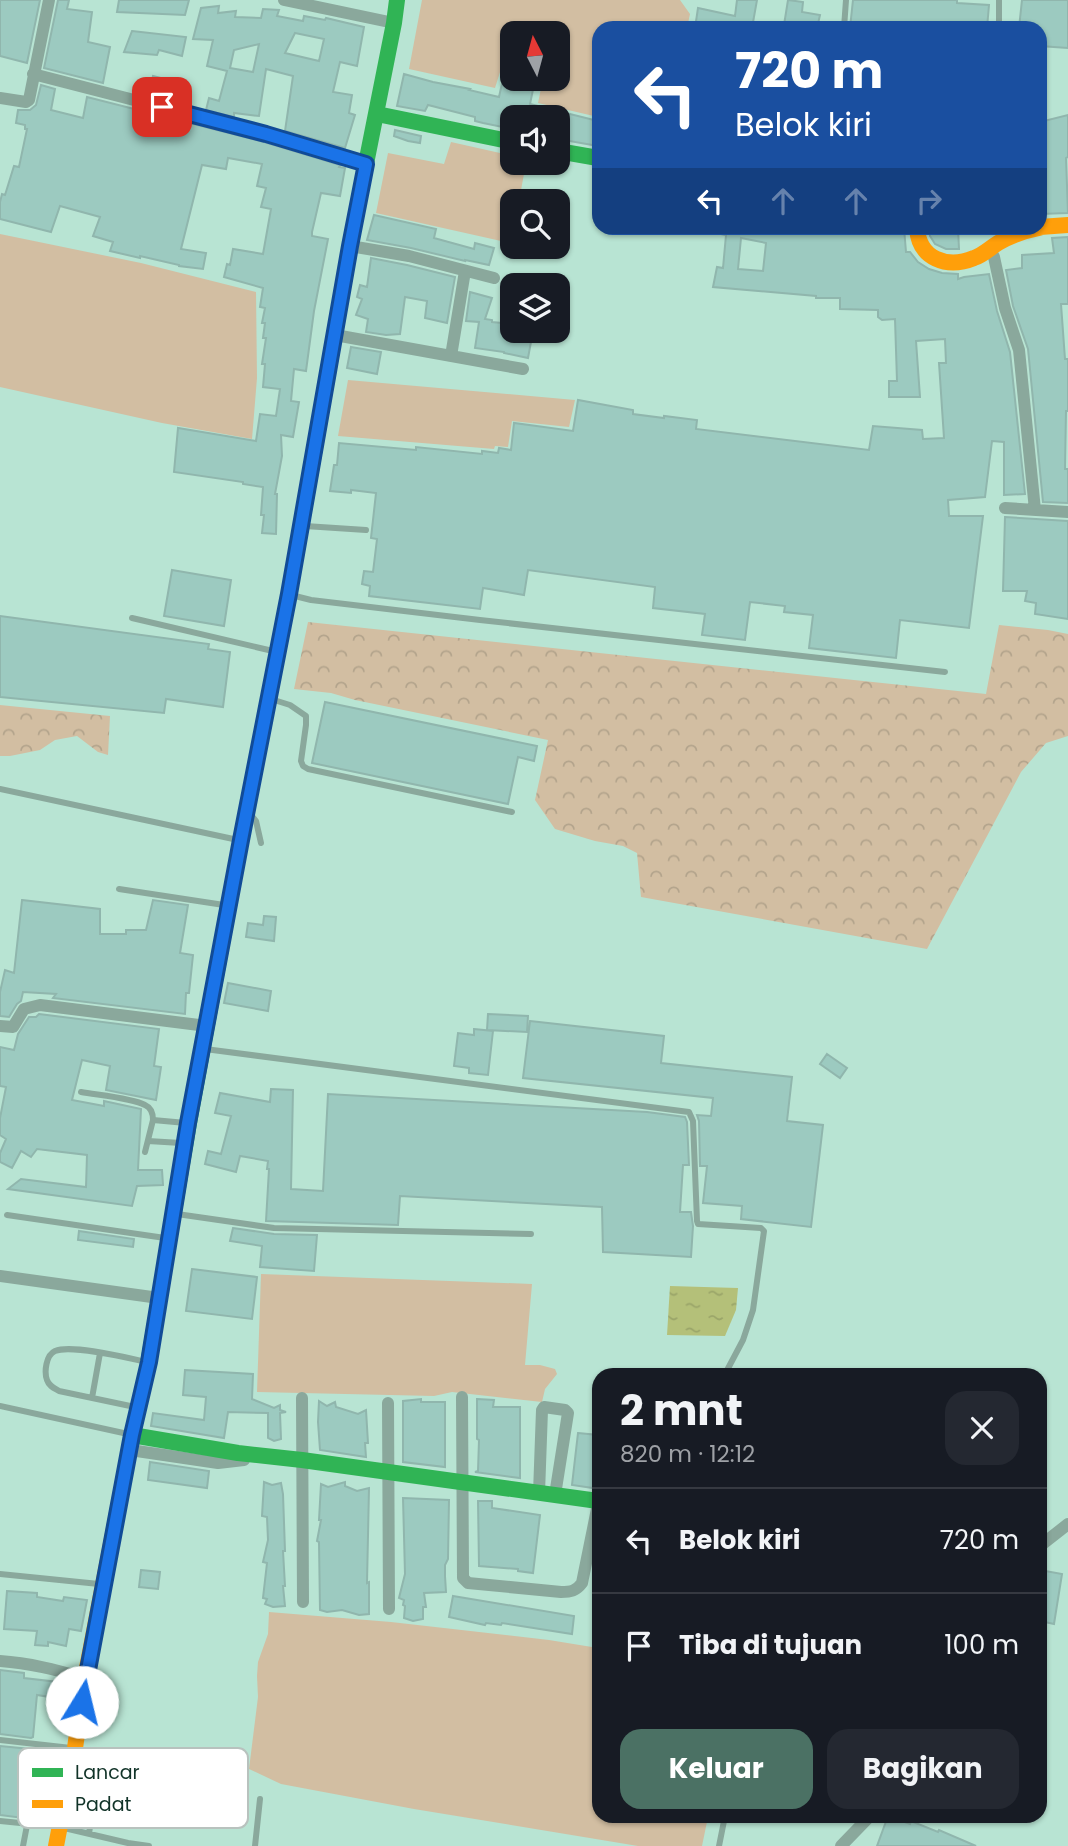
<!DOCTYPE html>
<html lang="id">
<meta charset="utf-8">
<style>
body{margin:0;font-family:Poppins,sans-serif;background:#242831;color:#f1f3f6;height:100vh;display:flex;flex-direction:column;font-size:26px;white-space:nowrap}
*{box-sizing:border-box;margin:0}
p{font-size:23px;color:#9ea1a6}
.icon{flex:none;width:38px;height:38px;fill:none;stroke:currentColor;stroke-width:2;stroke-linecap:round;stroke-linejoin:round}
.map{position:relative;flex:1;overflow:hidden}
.panel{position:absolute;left:592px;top:1368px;width:455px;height:455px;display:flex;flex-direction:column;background:#171b24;border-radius:21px;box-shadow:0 2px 5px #0004}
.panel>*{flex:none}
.guide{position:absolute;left:592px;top:21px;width:455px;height:214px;border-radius:21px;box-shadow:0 2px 5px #0004;background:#1a4fa0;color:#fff;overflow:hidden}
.needle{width:46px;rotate:354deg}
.tools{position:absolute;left:500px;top:21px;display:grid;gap:14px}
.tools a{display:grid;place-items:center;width:70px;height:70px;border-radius:14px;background:#171b24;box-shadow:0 2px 5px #0004;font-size:35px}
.pin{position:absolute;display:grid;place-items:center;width:60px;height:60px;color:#fff;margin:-30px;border-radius:14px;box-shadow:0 4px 10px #0006}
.me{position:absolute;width:77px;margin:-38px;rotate:9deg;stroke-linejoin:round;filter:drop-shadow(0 0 5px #0008)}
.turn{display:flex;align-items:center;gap:24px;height:147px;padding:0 28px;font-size:32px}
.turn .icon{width:91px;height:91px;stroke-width:2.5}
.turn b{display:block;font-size:49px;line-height:60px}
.lanes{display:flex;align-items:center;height:66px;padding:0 28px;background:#0003;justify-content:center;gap:35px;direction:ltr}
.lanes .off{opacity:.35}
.round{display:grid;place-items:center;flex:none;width:74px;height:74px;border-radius:21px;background:#242831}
.overview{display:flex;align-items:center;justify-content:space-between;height:119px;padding:0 28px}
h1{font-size:42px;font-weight:700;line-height:52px}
.cta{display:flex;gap:14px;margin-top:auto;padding:14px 28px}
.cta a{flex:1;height:80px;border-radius:21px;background:#4b7164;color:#fff;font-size:28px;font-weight:700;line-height:80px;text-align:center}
.cta a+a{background:#242831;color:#f1f3f6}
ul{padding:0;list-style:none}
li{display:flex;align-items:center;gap:21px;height:105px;padding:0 28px;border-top:2px solid #363941}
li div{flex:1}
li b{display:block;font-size:26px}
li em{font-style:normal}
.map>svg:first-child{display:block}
.green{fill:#d2bea2}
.forest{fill:url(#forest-crowns)}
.water{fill:url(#water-ripples)}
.building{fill:#9ccac0;stroke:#90b6ad;stroke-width:2;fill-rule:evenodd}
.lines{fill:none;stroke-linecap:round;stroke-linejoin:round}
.lane{stroke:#8aa89c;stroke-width:6}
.street{stroke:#8aa89c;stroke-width:12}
.fast{stroke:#30b455;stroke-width:16}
.slow{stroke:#ff9f0a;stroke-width:16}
.route-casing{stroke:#114b97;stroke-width:18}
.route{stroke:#1a73e8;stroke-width:12}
.key{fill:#fff;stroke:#b8c2be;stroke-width:2}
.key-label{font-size:19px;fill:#113328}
</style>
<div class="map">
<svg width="1068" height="1846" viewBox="0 0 1068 1846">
<defs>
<pattern id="forest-crowns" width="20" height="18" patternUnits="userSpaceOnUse" patternTransform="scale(1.75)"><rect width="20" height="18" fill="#d2bea2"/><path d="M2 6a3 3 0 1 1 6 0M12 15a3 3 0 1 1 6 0" fill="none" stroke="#b3a48c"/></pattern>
<pattern id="water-ripples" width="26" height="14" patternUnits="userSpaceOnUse" patternTransform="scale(1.75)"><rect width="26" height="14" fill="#b4c079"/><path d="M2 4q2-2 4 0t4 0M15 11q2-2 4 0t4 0" fill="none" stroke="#9aa569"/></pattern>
</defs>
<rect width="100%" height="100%" fill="#b8e4d3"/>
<path class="green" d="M422,0H680L690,14L687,28H598V117L538,103L543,79H558V33H513V71L501,69L495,88L409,69Z
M451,142L513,156V163H526L519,201H513V231L510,243L376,213L388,153L444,164Z
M0,234L141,263L256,292L257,378L252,439L162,423L0,387Z
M348,380L575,400L569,427L512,421L508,447L495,446L494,449L338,436Z
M261,1274L532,1284L525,1365H540L555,1369L557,1374L545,1389L542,1402L452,1392L434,1396L257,1392Z
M269,1612L391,1622L549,1640L598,1648V1816L708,1817L702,1846H638L414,1809L281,1784L249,1769L258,1697L257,1676L258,1662L268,1634Z"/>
<path class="forest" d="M308,622L986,694L999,625L1048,630L1068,634V736L1046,743L1021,772L927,949L641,897L637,853L623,846L595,841L555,829L535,800L548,740L355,700L331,693L294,689Z
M0,705L110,716L108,755L98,752L77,736L55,740L40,750L10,756H0Z"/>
<path class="water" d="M670,1286L738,1288L736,1310L725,1336L667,1335Z"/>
<path class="building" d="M0,0H40L27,63L0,56Z
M58,0H69L67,9L92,12L88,42L110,47L103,83L44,68Z
M119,0H189L185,15L117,12Z
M737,0H757L752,28H695L698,8L735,16Z
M788,0L803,2L802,12L820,15L817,28H802L784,25Z
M853,0H957V3L989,5L987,28H850Z
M1022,0H1068V48L1040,46V28H1019Z
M219,6L218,13L236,11L235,17L261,18L263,9L279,10L277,16L303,21L304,16L325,20L326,18L364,27L357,66L340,62L333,92L352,95L349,113L355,115L345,148L285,131L293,76L266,69L259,116L234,113V117L206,110L209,98L219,101L227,71L207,66L213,40L193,39L201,8ZM295,33L324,39L319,61L285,53ZM259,44L253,72L230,68L234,50Z
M132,31L186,37L182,56L159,50L157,55L124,52Z
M404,74L433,82L470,89L469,90L499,97L503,79L535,80L530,104L598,121V146L558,139V117H513V129L483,123L475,121V117L428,105L425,111L397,106Z
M153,76L180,83L176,102L149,95Z
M41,85L55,89L51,110L83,118L87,97L264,142L340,165L339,167L345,168L340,196L321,193L312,232V236L328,239L314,311L306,371L294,369L291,401L299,402L293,437L281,435L282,456L275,494H277L276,534L262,533L264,515H261L263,487L243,484V482L174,472L178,428L256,441L260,414L276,416L280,389L263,387L265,364H262L266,338H263L265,323H262L265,308L260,307L263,288L224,277L227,264L230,265L233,249L263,254L271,209L261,207L266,188L257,186L262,164L228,158L226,169L202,165L181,249L206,253L203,269L179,266V265L140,256V258L110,251L113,242L93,236L100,217L60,206L51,232L0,219V202L2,194L5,195L14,166L19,167L27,129H25V125L16,123L18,110H30L36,105Z
M1068,115V157L1066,158L1068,213L1040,214V122Z
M395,130L421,136L420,143L408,141L394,136Z
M374,215L436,229L434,238L474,249L475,243L494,248L489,265L465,260V261L411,248L367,240Z
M715,228H904L906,252H910L918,262L929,269L942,273L958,274V279L964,277L989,274L997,311L1010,352L1025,494L1004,495V442L992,441L985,497L948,500L949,516H983L969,628L900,620L896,658L809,648L813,615L784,612L785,606L750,602L745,640L702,635L705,614L653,608L655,587L528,570L524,595L483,588L480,609L369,596L370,586L362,584L364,571L373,572L377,539L371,538L376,493L351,490V493L330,491L334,465H337L339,443L416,450V447L482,454V451L498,453L499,448L511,450L514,423L573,431L578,400L633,410V414L664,418V416L697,420L696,429L869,450L873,426L922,430L923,439L944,438L939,363H946L945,339L916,341L920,397H889V381H897L895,319L882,320L878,317V310L840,309V298H816V296L713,287L717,267L723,268L726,235L715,233ZM741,238L766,243L763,271L738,269Z
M929,228H958L959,249H946L935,244L930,236Z
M1068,237V304H1061L1065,359H1068V411H1066L1065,469H1068V503L1043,502L1028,349L1013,306L1006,270L1022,268V255L1054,253L1052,238Z
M371,258L407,265L455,277L447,323L425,318L427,301L405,297L400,334L386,335L366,332L368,319L356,315L362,299L357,297L360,285L367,287Z
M470,292L492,298L485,319L492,320V322L513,324V331H533L528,358L504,353V352L475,348L479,322L466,321Z
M351,347L381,352L377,374L347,368Z
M1005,517L1068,521V619L1035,614L1036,603L1025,601L1027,591H1003Z
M172,570L231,580L224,626L164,616Z
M0,616L209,644L208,649L230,652L223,707L166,699L164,713L0,697Z
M325,702L537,746L534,761L518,757L508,804L312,763Z
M22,900L100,909V934H126V930H146L153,900L188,905L180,953L193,955L189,993H186L185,1014L53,998L56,994L23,992L21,1001L17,1004L9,1017L0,1016V992L5,970L14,973Z
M264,916L276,917L274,941L246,937L248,923L263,925Z
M228,983L271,991L268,1011L224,1003Z
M39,1014L159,1029L154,1066L161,1067L156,1100L106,1090L110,1066L82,1060L72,1100L104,1106V1101L141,1109L138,1170H162L163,1185L137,1186L132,1206L8,1189L21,1179L86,1187L87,1155L37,1149L31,1157L21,1151L12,1168L0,1162V1153L6,1139L0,1135V1118L6,1087L0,1086V1047L14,1050L18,1034L29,1017H36Z
M488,1014L528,1016L527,1032L487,1030Z
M530,1021L664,1036L661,1063L792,1077L787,1121L823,1125L811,1227L741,1219L742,1206L703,1203L707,1166H700L699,1121L697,1115L711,1116L713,1098L523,1078Z
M474,1029L493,1031L488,1075L469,1073V1068L454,1066L458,1033L474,1035Z
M827,1054L847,1068L840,1078L820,1064Z
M271,1089L293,1090L291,1189L323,1191L328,1094L647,1112L685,1117L687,1122L689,1165H683L680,1212H691L693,1226L691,1257L603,1252L602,1207L400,1196L398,1225L266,1221L269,1169H267L268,1161L240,1156L236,1172L205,1164L208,1151L221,1154L231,1116L215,1113L220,1093L270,1102Z
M233,1228L274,1234L317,1235L314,1271L260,1267L262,1246L230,1241Z
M79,1231L134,1239L133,1247L78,1240Z
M192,1269L257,1277L252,1319L186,1311Z
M185,1370L253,1374L252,1399L274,1408L280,1405V1410L286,1412L280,1413L281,1439L274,1441L268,1438V1413L228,1412L224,1438L151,1426L153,1413L204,1420L206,1397L183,1395Z
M421,1399V1402H445V1467L403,1462V1401Z
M477,1399L494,1400L493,1407H520V1478L475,1472L478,1471L479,1440L477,1439Z
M319,1401L327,1406L335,1402L336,1407L358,1414L366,1410L368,1443H365L366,1457L320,1450L318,1422Z
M578,1433L598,1435L593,1488L572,1485Z
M150,1462L209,1471L207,1488L148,1480Z
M264,1482L272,1485L281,1483L283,1494L285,1551H283L285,1586H283L285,1606L273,1607L265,1604L267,1599L263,1598L267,1563L263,1562L268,1540L267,1517L262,1516Z
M345,1482V1486L357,1491L369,1488L367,1583L369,1582V1614L359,1615L342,1610L327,1612L320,1610L319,1542L317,1541L321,1520H319L321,1484L328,1487Z
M403,1498L449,1500L448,1559L445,1565V1576L446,1592L424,1593L426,1607H423V1619L413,1621L404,1618L405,1606L403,1605L404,1600L399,1598L405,1574Z
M478,1501H492V1508L540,1515L533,1573L518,1571V1569L479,1566Z
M141,1570L160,1572L158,1589L139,1587Z
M1040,1570L1062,1574L1054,1624L1040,1621Z
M7,1591L37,1593V1597L63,1601L64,1597L87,1600L81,1631L69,1629L66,1646L48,1642V1646L35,1645L37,1631L4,1629Z
M453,1596L574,1616L572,1634L502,1623L501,1625L486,1623L485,1625L449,1617Z
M0,1670L24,1673V1678L58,1682L56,1698L37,1695L33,1737L31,1738L0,1734Z
M0,1746L30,1749L29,1766L57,1767L54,1787L31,1785L23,1818L0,1815Z
M888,1816L910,1824L911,1821L938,1832L939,1830L976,1846H877Z"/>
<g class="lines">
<path class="lane" d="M844,28L846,0
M999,28V0
M305,526L366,530
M291,595L311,600L480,620L945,672
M132,618L273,651
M274,700L290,705L306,716V725L301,761L303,766L308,769L512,812
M0,789L238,840
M252,816L256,821L261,843
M119,889L224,905
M205,1049L689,1112L693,1121L697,1221L698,1224L761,1228L764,1231L753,1310L743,1340L724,1376
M81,1092C97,1095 132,1098 145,1105C152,1108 153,1114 153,1120L186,1123
M148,1141L181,1143
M145,1152L153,1120
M177,1214L274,1228L531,1234
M7,1215L165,1238
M92,1398L100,1353
M0,1406L128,1434
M135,1407L59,1391C54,1388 49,1386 47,1380C44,1372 46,1355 55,1351C72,1344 128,1358 147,1362
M0,1574L99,1584
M0,1740L71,1748
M74,1770L87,1771L95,1775L96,1781L89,1834
M0,1821L60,1827L128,1843L149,1846
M23,1846L33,1794
M255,1846L260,1799
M719,1846L725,1816"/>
<path class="street" d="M284,0L394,23
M33,74L266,134L367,164
M0,98L26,102L29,100L49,0
M350,246L409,256L494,278
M989,249L994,257L1005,308L1019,350L1035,510
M335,335L523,369
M451,356L465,271
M1005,508L1068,512
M0,1026L13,1027L24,1009L40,1005L207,1026
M0,1276L159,1298
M462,1397L463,1578L468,1583L561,1592C571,1592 576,1591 582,1583L598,1504
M302,1398L303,1602
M388,1403L389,1609
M130,1450L218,1463L244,1460
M539,1493L542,1410L544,1407L565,1410L568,1413L555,1495
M1040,1546L1068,1524
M0,1661C30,1663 56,1670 85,1678
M841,1846L870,1816"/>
<path class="fast" d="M377,114L513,142
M558,151L598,158
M355,219L394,23L397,0
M146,1376L189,1123L241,840L289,595L315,448
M132,1435L238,1453L302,1460L598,1501"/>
<path class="slow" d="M1040,227L1068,225
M917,228C919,259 947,269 974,258C983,255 990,248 998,243C1011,235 1024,231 1039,228
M315,448L355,219
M56,1846L75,1748L85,1678L132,1435L146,1376"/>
</g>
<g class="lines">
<g class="route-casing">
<path id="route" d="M82,1702L132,1435L149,1362L188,1123L241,840L289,594L350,246L366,164L266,134L162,107"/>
</g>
<use href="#route" class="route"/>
</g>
<rect x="18" y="1748" width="230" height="80" rx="10" class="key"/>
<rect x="32" y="1768" width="31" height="9" fill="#30b455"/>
<rect x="32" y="1800" width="31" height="8" fill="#ff9f0a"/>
<g class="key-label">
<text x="75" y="1779">Lancar</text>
<text x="75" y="1811">Padat</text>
</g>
</svg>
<div class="tools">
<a><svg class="needle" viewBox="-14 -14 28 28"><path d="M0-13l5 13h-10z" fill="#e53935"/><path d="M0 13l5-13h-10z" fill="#9ea1a6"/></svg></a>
<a><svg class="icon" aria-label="sound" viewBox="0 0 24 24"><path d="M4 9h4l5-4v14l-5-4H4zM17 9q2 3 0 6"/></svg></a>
<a><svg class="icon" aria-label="search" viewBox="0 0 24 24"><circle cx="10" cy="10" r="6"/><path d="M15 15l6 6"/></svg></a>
<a><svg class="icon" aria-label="layers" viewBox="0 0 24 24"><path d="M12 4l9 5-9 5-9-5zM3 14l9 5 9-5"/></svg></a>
</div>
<div class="pin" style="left:162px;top:107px;background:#d93025"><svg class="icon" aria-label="arrive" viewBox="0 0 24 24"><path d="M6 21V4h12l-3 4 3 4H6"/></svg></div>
<svg class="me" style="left:82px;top:1702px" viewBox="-20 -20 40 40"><circle r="19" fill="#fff"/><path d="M0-13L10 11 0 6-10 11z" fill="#1a73e8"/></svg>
<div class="guide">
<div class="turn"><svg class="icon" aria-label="left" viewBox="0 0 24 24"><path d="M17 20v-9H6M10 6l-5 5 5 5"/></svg><div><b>720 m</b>Belok kiri</div></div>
<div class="lanes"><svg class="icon" aria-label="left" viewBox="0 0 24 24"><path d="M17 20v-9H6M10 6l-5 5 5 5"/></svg><svg class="icon off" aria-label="ahead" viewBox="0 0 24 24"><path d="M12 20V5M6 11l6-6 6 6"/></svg><svg class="icon off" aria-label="ahead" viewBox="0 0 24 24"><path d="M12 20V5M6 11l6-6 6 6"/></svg><svg class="icon off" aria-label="right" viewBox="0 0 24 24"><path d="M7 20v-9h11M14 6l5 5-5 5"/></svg></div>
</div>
<section class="panel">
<div class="overview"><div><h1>2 mnt</h1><p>820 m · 12:12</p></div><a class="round"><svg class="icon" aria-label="close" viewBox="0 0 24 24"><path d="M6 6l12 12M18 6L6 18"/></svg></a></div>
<ul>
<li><svg class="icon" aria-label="left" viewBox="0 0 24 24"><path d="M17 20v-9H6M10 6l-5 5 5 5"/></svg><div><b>Belok kiri</b></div><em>720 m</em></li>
<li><svg class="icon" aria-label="arrive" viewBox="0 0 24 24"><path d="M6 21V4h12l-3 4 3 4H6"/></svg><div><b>Tiba di tujuan</b></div><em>100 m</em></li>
</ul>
<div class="cta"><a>Keluar</a><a>Bagikan</a></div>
</section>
</div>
